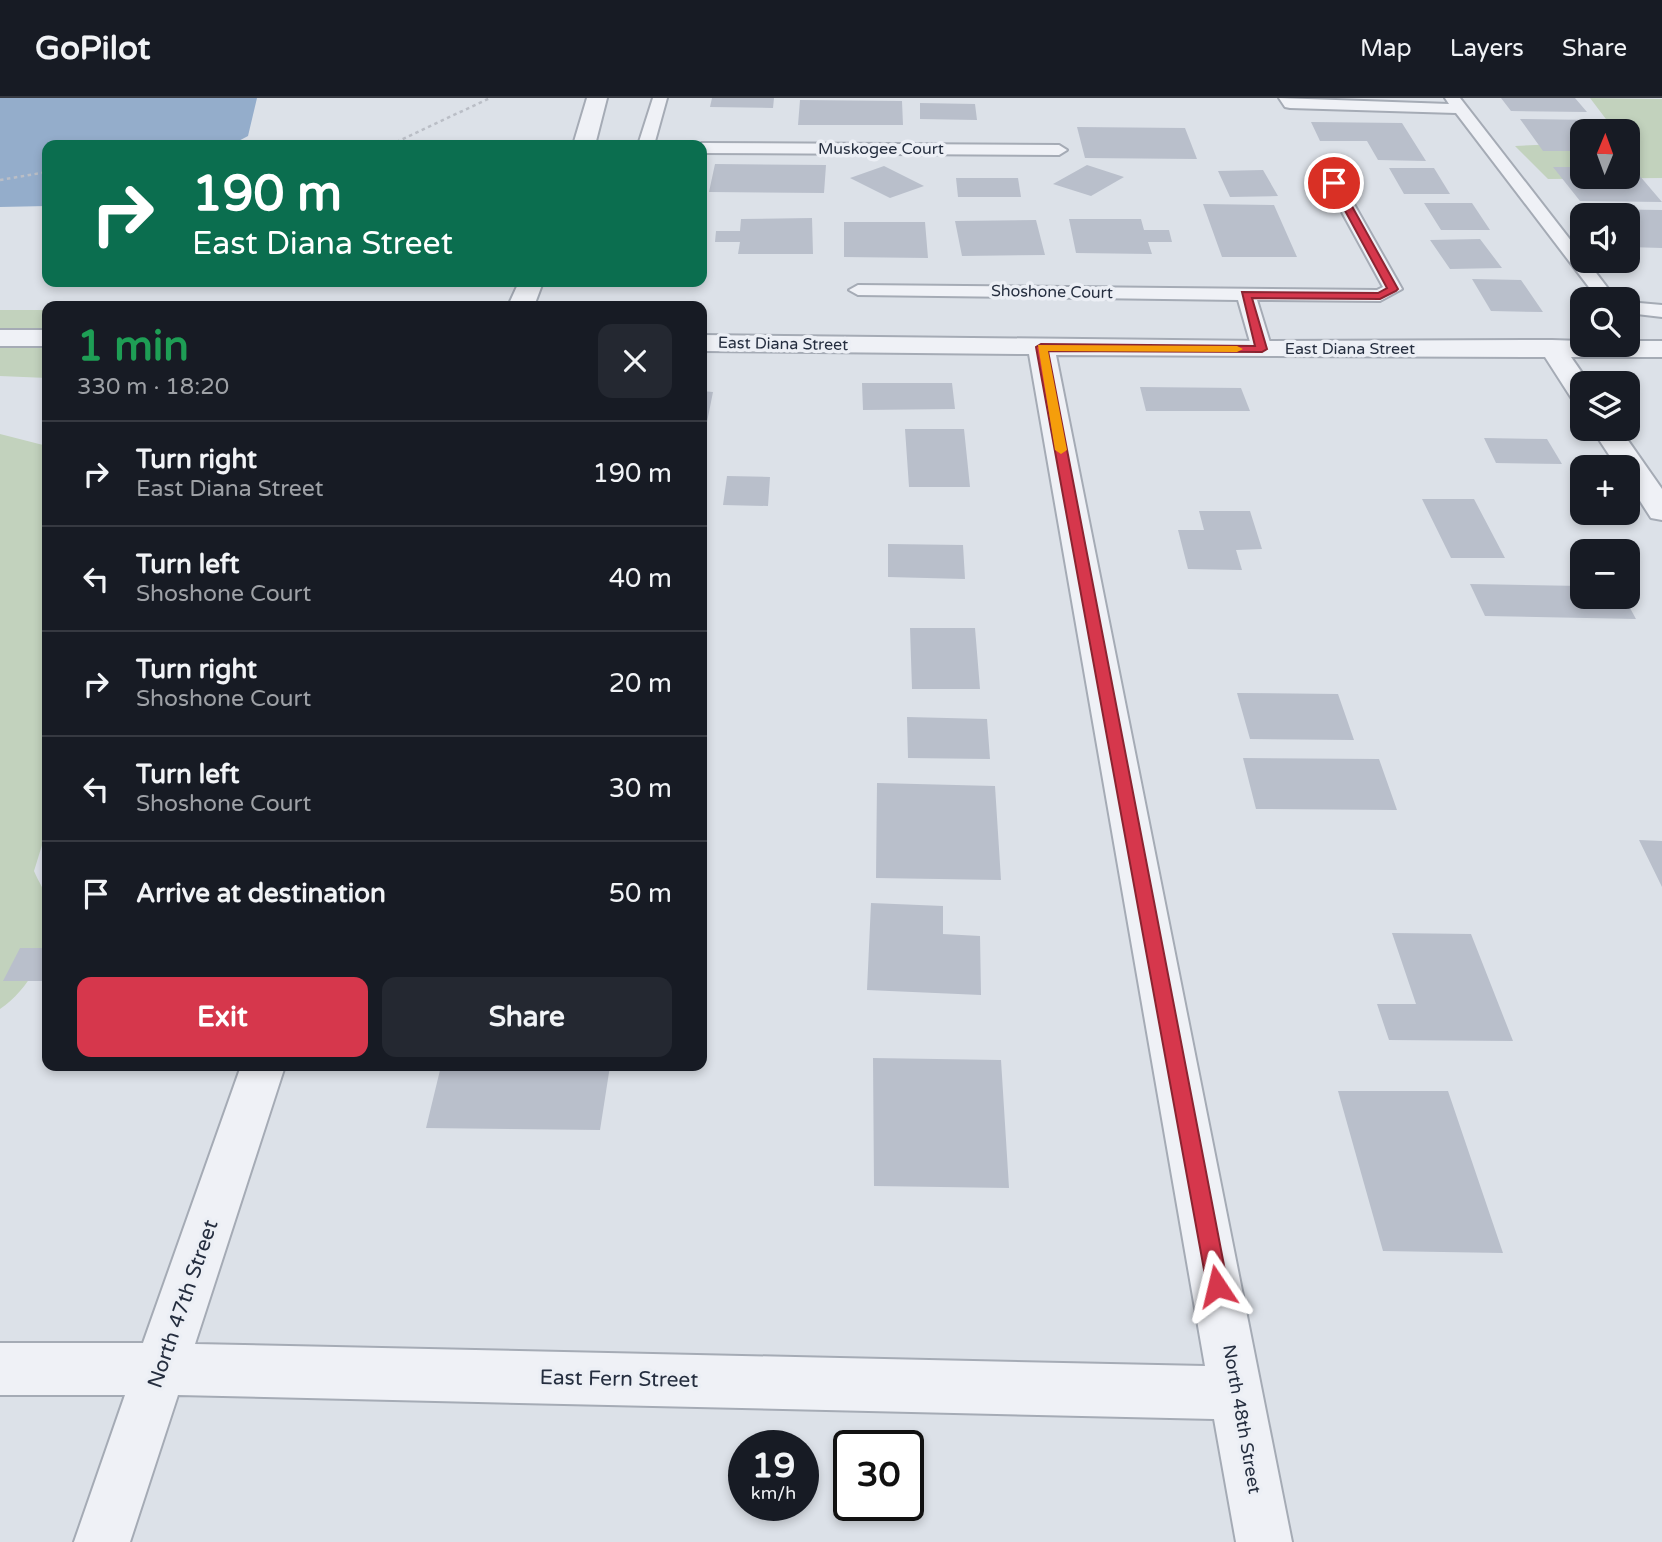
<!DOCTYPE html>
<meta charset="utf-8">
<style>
body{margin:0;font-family:"Varela Round",sans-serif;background:#242831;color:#f1f3f6;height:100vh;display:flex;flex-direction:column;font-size:26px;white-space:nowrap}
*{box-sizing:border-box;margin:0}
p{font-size:23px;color:#9ea1a6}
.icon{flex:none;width:38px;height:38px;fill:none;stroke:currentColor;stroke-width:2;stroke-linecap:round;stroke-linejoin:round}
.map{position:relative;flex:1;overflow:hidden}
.panel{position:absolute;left:42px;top:203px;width:665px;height:770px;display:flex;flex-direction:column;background:#171b24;border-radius:14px;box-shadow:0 4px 10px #0003}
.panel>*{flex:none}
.guide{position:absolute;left:42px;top:42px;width:665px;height:147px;border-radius:14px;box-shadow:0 4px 10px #0003;background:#0b6e4f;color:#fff;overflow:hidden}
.needle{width:46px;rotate:1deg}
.controls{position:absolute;left:1570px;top:21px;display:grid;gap:14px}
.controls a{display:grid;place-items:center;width:70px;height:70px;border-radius:14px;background:#171b24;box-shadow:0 4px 10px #0003;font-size:35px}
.speed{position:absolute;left:728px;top:1332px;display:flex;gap:14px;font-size:35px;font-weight:700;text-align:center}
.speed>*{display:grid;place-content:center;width:91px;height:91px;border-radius:50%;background:#171b24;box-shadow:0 4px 10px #0003;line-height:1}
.speed small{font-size:18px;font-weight:400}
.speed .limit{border:4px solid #111;border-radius:10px;background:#fff;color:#111}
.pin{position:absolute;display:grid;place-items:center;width:60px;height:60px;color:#fff;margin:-30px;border:4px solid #fff;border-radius:50%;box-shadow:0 2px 7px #0007}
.me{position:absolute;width:77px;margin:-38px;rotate:350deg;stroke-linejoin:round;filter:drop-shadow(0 0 5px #0008)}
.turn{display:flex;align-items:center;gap:24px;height:147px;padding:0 35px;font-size:32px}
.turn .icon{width:91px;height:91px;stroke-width:2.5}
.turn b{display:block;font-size:49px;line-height:60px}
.round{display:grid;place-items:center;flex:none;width:74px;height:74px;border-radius:14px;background:#242831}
.summary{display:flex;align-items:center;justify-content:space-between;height:119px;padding:0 35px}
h1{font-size:42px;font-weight:700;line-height:52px;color:#1e9e55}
.action{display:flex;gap:14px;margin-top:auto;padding:14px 35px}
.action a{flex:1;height:80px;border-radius:14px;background:#d6374c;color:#fff;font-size:28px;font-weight:700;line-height:80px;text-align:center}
.action a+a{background:#242831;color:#f1f3f6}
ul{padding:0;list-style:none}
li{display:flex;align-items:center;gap:21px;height:105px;padding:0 35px;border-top:2px solid #363941}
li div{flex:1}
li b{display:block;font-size:26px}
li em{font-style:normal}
header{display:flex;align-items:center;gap:42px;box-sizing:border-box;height:98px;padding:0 35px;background:#171b24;border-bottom:2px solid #363941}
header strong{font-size:33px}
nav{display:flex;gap:38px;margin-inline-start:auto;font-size:24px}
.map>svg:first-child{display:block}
.green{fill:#c2d2bd}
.water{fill:#94adcb}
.building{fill:#b9bfcb}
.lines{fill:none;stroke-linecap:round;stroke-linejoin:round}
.service-casing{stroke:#a5abb5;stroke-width:4}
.minor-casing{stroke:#a5abb5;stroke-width:4}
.path{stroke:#babec6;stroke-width:2.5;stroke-dasharray:3.5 3.5;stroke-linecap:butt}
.service{fill:#eff1f6;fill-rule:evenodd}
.minor{fill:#eff1f6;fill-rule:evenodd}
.route{fill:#d6374c;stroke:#8b2431;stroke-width:2}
.slow{fill:#f59e0b}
.labels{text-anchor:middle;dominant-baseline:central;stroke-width:7;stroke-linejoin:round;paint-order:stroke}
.far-street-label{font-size:16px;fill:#252e3f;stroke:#eceff5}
.street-label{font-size:18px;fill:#252e3f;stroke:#eceff5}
.near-street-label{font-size:21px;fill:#252e3f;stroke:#eceff5}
</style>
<header>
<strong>GoPilot</strong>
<nav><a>Map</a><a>Layers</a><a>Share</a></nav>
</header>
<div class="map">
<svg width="1662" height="1444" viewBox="0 0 1662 1444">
<rect width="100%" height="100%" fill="#dce1e8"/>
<path class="green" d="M1590,0L1662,1V80L1548,81L1515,48L1582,45V79H1628V33H1615Z
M0,212H47V230H0Z
M0,250H47V280L0,278Z
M0,336L47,348V731L34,773C38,783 46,794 47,804C54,843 33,889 0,911Z"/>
<path class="water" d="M0,0H257L248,38L231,47H47V108L0,109Z"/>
<path class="building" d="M712,0H774L773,10L710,9Z
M1501,0H1575L1587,14L1511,13Z
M800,2L902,3L903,27H798Z
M920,5L975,6L977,22L920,21Z
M1520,21L1595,22L1605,33H1582V53H1543Z
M1311,24L1402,25L1426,63L1378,62L1367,43H1320Z
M1077,29L1185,30L1197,61L1085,60Z
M715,66L826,67L824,95L709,94Z
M1087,67L1124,79L1091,98L1053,86Z
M884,68L924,88L890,100L850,80Z
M1553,69H1582V79H1628V69L1633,70L1662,104L1580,103Z
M1389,70H1434L1450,96H1404Z
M1263,72L1278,98L1230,99L1218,73Z
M956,80H1018L1021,99H958Z
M1424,105H1472L1490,132H1441Z
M1203,106L1274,107L1297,159H1222Z
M1587,111L1662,112V150L1628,149V117H1592Z
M812,120L813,156H738L740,144H715L716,133H740L741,121Z
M1069,121H1141L1144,132H1169L1172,144H1148L1152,156L1076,155Z
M1036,122L1045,157L962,158L955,123Z
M844,124H925L928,160L844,159Z
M1480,141L1502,170L1450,171L1430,142Z
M1472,181L1521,182L1543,214L1491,213Z
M862,285H952L955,311L863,312Z
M1140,289L1241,290L1250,313H1146Z
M702,293L713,294L705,334H702Z
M905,331H964L970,389H909Z
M1484,340L1547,341L1562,366L1496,365Z
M727,378L770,379L768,408L723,407Z
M1422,401H1474L1505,460H1451Z
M1199,413H1250L1262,451L1236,452L1242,472L1188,471L1178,432H1204Z
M888,446L963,447L965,481L888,479Z
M1470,486L1582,488V499H1624L1636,521L1485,518Z
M910,530H975L980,591H912Z
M1237,595L1338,596L1354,642L1250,641Z
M907,619L987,621L990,661L908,660Z
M1243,660L1379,661L1397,712L1256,711Z
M877,685L995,688L1001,782L876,780Z
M1639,742L1662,743V789Z
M871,805L943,808V836L980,838L981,897L867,892Z
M1392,835L1471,836L1513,943L1389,942L1377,906H1416Z
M20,850H47V883H3Z
M873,960L1001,962L1009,1090L874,1088Z
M441,968H610L600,1032L426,1030Z
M1338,993H1448L1503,1155L1383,1153Z"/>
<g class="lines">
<g class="service-casing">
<path id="service" d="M653,0H667L654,47H638Z
M1279,0L1449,6L1445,0H1460L1582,157V163H1587L1616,201H1598L1456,15L1290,10L1285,9Z
M702,45L1059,47L1067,52L1059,57L702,55V47H696Z
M1334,80L1342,85L1402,191L1380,203L1257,202L1272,251L1262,257L1252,251L1238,202L858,197L849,192L858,187L1377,192L1383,189L1326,85Z
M1628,204L1662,207V219L1628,215Z"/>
</g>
<g class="minor-casing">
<path id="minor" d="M587,0H607L595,47H573Z
M519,184H543L534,208H508Z
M0,232H47V248H0Z
M702,237L1262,243L1552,242L1582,243V247H1628V243H1662V259H1571L1589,285H1582V303L1572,301L1545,259L1056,257L1292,1444H1236L1214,1321L178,1297L130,1444H74L125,1297H0V1245H143L241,968H285L195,1246L1205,1268L1029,256L702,253Z
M1592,331H1620L1662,391V422L1651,420L1628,384V369H1617Z"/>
</g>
<path class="path" d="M390,47L490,0
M0,82L47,74"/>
<use href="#service" class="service"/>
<use href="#minor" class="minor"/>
</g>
<path class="route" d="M1334,82L1339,85L1398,191L1396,193L1380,201L1252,200L1267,251L1262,254L1048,253L1228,1188L1224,1195L1217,1198L1210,1195L1207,1188L1036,249L1041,246L1255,248L1242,194L1378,195L1387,190L1330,85Z"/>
<path class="slow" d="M1038,247L1237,248L1243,251L1237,254L1048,253L1067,352L1061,356L1055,352Z"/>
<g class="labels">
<g class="far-street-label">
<text x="881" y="51">Muskogee Court</text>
<text transform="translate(1052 194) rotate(1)">Shoshone Court</text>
<text transform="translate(783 246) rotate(1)">East Diana Street</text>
<text x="1350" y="251">East Diana Street</text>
</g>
<g class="street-label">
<text transform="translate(1242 1321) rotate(80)">North 48th Street</text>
</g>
<g class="near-street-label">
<text transform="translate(183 1206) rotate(-71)">North 47th Street</text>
<text transform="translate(619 1281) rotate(1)">East Fern Street</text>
</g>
</g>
</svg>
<div class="controls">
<a><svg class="needle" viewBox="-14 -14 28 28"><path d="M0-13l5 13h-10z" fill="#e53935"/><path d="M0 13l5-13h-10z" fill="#9ea1a6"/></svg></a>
<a><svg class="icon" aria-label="sound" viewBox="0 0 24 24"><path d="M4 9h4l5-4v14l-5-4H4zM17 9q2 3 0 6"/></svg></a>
<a><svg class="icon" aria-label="search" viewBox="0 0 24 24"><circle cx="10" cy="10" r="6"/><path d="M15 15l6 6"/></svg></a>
<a><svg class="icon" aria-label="layers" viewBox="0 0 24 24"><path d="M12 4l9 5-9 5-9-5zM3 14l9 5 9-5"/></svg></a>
<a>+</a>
<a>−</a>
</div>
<div class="speed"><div>19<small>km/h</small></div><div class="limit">30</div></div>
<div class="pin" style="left:1334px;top:85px;background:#d93025"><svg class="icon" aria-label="arrive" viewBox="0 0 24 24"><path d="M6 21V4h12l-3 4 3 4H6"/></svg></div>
<svg class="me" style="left:1217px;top:1188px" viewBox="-20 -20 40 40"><path d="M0-17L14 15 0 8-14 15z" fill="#d6374c" stroke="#fff" stroke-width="4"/></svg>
<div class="guide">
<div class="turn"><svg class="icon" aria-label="right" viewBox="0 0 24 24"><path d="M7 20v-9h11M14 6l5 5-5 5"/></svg><div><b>190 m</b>East Diana Street</div></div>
</div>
<section class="panel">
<div class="summary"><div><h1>1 min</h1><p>330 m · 18:20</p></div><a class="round"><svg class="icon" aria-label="close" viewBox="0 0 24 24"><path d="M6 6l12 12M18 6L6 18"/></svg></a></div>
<ul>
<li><svg class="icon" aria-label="right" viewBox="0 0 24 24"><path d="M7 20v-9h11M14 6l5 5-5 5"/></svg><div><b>Turn right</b><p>East Diana Street</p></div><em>190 m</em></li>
<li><svg class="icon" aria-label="left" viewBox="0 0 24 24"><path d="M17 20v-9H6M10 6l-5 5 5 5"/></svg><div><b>Turn left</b><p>Shoshone Court</p></div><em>40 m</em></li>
<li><svg class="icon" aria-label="right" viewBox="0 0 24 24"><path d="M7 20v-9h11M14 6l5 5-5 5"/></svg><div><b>Turn right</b><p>Shoshone Court</p></div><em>20 m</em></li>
<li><svg class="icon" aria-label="left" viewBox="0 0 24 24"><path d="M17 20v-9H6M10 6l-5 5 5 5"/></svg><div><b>Turn left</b><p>Shoshone Court</p></div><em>30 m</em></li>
<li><svg class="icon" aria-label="arrive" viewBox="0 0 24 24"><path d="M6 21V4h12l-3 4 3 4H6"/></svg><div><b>Arrive at destination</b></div><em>50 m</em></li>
</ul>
<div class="action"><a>Exit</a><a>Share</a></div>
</section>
</div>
